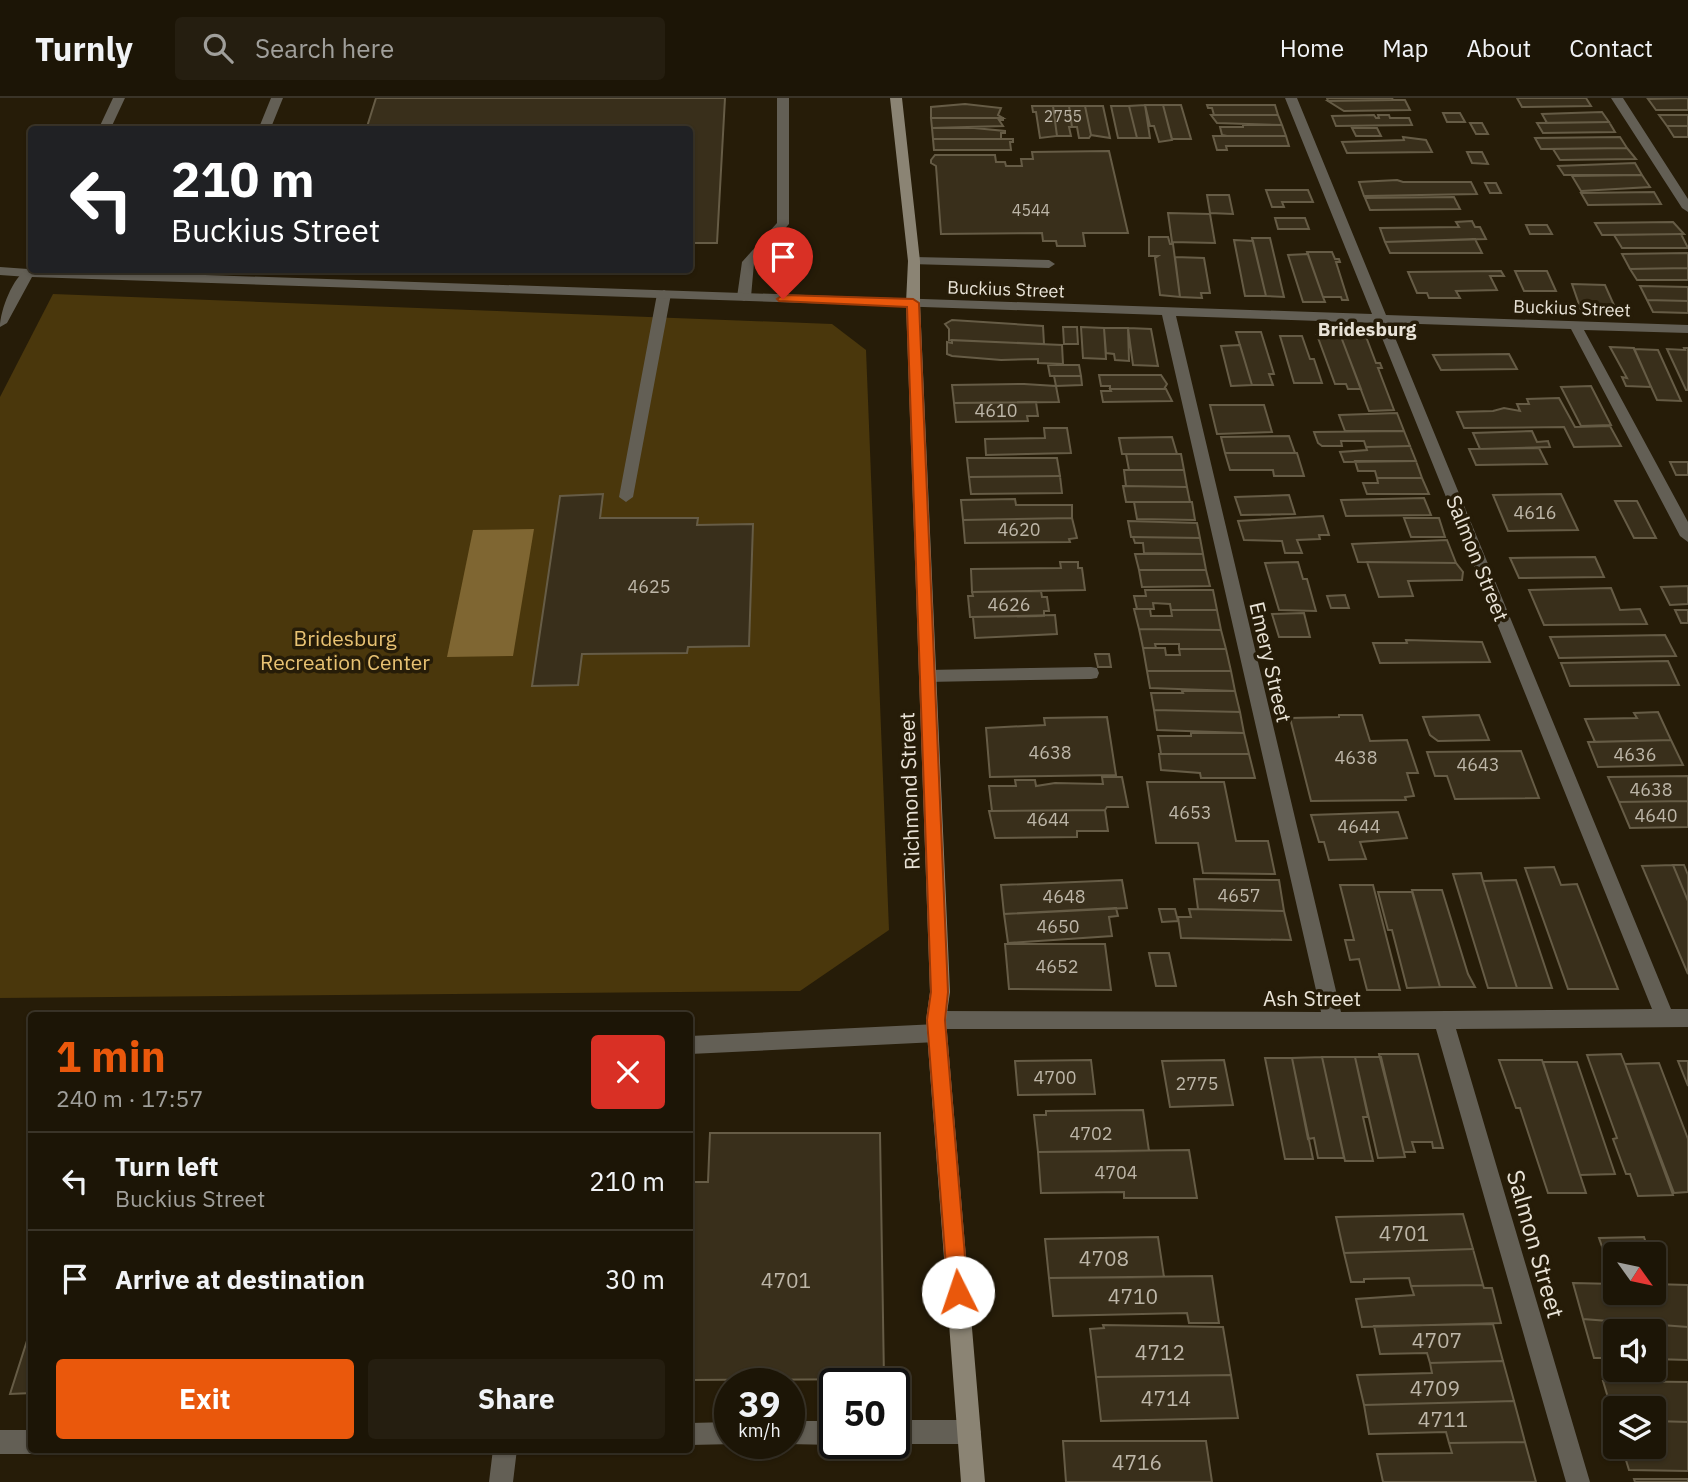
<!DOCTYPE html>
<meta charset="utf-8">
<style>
body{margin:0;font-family:"IBM Plex Sans",sans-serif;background:#251e10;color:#f1f3f6;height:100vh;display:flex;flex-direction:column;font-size:26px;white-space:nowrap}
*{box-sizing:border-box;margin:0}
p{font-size:23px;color:#a09f9b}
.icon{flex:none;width:38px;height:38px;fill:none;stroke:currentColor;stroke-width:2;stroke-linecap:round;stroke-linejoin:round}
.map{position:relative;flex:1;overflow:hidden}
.side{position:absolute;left:28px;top:914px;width:665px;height:441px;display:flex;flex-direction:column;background:#1c1506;border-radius:7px;box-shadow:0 2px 5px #0004,0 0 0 2px #3a3428}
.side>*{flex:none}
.hud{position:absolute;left:28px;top:28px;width:665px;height:147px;border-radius:7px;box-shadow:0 2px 5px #0004,0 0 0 2px #3a3428;background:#202124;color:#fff;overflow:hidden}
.needle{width:46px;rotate:123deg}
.fabs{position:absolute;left:1603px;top:1144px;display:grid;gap:14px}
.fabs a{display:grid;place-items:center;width:63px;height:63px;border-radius:7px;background:#1c1506;box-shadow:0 2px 5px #0004,0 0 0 2px #3a3428;font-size:35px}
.speed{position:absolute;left:714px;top:1270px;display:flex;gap:14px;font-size:35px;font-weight:700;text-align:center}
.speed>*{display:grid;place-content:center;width:91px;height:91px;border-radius:50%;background:#1c1506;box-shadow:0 2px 5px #0004,0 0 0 2px #3a3428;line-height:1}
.speed small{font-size:18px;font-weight:400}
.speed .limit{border:4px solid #111;border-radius:10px;background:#fff;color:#111}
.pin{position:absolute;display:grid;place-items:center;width:60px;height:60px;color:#fff;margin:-72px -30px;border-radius:50% 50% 50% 0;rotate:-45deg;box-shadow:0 0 7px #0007}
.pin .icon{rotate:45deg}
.me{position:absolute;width:77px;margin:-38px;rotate:356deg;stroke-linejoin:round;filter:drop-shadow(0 0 5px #0008)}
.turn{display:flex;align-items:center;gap:24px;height:147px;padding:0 28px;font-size:32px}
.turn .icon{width:91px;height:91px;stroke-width:2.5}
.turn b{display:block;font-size:49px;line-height:60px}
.round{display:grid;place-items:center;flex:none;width:74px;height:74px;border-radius:7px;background:#251e10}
.headline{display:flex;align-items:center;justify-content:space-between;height:119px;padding:0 28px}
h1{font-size:42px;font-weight:800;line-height:52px;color:#ea580c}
.action{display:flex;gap:14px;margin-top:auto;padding:14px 28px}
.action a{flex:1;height:80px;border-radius:7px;background:#ea580c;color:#fff;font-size:28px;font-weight:800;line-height:80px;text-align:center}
.action a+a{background:#251e10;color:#f1f3f6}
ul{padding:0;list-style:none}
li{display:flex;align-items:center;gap:21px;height:98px;padding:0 28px;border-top:2px solid #3a3428}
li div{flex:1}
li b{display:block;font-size:26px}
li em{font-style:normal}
header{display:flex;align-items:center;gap:42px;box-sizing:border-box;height:98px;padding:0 35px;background:#1c1506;border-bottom:2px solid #3a3428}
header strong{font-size:33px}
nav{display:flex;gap:38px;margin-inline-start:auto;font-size:24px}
.search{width:490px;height:63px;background:#251e10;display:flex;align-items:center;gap:18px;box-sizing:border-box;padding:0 24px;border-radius:7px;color:#a09f9b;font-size:26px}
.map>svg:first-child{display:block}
.green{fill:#4a370c}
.water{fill:#7f6632}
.building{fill:#392f1b;stroke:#665c46;stroke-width:2}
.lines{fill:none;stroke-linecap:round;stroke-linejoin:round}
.service{fill:#635f55;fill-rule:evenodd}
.minor{fill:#635f55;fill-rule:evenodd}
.secondary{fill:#8b8474;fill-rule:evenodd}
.route{fill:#ea580c;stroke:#983908;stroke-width:2}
.labels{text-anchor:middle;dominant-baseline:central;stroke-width:7;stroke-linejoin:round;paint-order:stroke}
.far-number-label{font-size:16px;fill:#bdb6a8}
.far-street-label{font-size:18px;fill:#e9e3d7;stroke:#261c08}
.number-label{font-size:18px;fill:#bdb6a8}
.far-neighbourhood-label{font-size:19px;font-weight:bold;fill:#e9e3d7;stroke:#261c08}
.street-label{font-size:21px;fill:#e9e3d7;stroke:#261c08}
.park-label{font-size:21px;fill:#e8c273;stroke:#261c08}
.near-number-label{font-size:21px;fill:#bdb6a8}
.near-street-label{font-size:24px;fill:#e9e3d7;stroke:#261c08}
</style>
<header>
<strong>Turnly</strong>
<div class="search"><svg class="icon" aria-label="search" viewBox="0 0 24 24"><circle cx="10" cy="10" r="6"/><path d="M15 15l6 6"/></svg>Search here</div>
<nav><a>Home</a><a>Map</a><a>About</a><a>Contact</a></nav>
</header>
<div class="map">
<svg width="1688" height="1384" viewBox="0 0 1688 1384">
<rect width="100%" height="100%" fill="#261c08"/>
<path class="green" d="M53,196L832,226L866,252L889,832L800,893L0,900V299Z"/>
<path class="water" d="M534,431L513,558L447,559L473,432Z"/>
<path class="building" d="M376,0H725L717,145H690V32H366Z
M1327,0H1392L1393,2L1328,3Z
M1517,0H1586L1591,8L1522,9Z
M1688,0V12H1656L1648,1Z
M1393,2H1405L1410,12L1344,13L1328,3Z
M965,6L1001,10L998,17L1003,20H931V9Z
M1145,7H1163L1172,42L1159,44L1154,28H1150Z
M1145,7L1150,40H1137L1129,8Z
M1163,7H1181L1191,41H1172Z
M1207,7H1275L1278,17H1214L1212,10H1208Z
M1032,8H1053L1057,38L1040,40L1036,14H1033Z
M1053,8H1069L1072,29H1069L1071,38H1057Z
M1069,8H1085L1091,37L1089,40H1079L1077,29H1072Z
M1085,8H1103L1110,40L1091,37Z
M1111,8H1129L1137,40H1118Z
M1602,14L1609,24L1547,25L1542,16Z
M1443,15H1460L1465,24H1447Z
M1211,17H1278L1282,27L1217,25Z
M1374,17L1376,20H1379L1378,17H1389L1390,20H1409L1412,27L1336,28L1332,18Z
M1659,17H1688V28H1667Z
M931,20H1003V22H999L1003,28L932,30Z
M1609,24L1615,34L1543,35L1537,25Z
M1470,25H1482L1488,36H1476Z
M1243,27H1282L1286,38H1227L1222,37L1220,29H1243Z
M1667,28H1688V39H1674Z
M932,30H974L1005,33V35H1001V41H933Z
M1352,30H1377L1381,38H1356Z
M1213,38H1286L1289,48H1226L1227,52H1217Z
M1403,39L1426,42L1432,54L1347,55L1342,44L1404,42Z
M1620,39L1627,50L1541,51L1535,40Z
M933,41H1013V44H1010L1011,52H934Z
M1627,50L1636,61L1560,62L1553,51Z
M1109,53L1128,135H1083L1085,148H1057L1056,143H1043L1042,135L941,136L936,68L931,65V62L935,57H995L996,64H1005L1006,68H1022L1021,61H1033L1032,54Z
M1467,54H1482L1488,66L1472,65Z
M1635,65L1642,77H1564L1558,68Z
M1642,77L1650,89L1581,93L1572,78Z
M1397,82L1403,84H1471L1477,96L1364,98L1359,84Z
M1485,85H1496L1501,95H1490Z
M1266,92H1308L1313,104H1282L1284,109H1272Z
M1654,94L1661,106L1588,107L1581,95Z
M1207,97H1229L1233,116L1210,115Z
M1454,99L1460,111L1370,112L1365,100Z
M1168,115L1210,116L1215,145L1172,144Z
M1275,120H1305L1309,131H1278Z
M1472,123L1475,129H1480L1486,141L1385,144L1380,130L1459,129L1456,124Z
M1673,124L1684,136L1602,137L1595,125Z
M1526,127H1547L1552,136H1530Z
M1681,136L1688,150H1622L1614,137Z
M1149,139H1168L1170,146H1173L1180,199L1160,197L1155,160L1158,158H1149Z
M1252,140H1270L1284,199L1266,198Z
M1475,141L1482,155H1390L1385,144Z
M1234,142L1253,143L1266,198H1245Z
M1307,154H1332L1335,161H1339L1340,164H1336L1348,202H1342L1341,199H1323Z
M1688,155V170L1630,171L1622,156Z
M1308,156L1323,199L1325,204H1303L1288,157Z
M1175,159L1204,160L1210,195H1201L1202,200L1180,199Z
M1688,170V182H1637L1630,171Z
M1501,173L1504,178H1490L1497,192L1456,193L1460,200H1429L1427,195H1417L1408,174Z
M1515,173H1547L1556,193H1524Z
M1572,186L1605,187L1617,214L1581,212Z
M1640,188L1688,189V203L1647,202Z
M1647,202L1688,203V215L1653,214Z
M952,222L1043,228L1044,246L949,242V231L945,226Z
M1063,229H1077L1078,246H1064Z
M1081,229L1104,230L1106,261L1083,260Z
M1104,230H1128L1129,263L1115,262L1114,256L1106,255Z
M1128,230L1151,231L1158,268L1133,267Z
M1236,234H1261L1274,276H1269L1273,287H1252Z
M1340,236H1365L1376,265H1380L1382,270H1378L1394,312L1369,313Z
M1340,236L1361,291H1348L1346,286H1335L1317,237Z
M1280,238H1302L1310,261H1314L1322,285H1294Z
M952,242L1062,247L1063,266L1038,265V261L1001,262L952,258L947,256V244L952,245Z
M1240,247L1252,287L1231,288L1221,248Z
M1610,249L1634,250L1651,289L1626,288L1622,279L1627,280Z
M1684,250H1688V292H1686L1667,251L1685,252Z
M1634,251L1658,252L1681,303L1657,302Z
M1509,256L1517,271L1441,272L1433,257Z
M1048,267H1079L1081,278H1050Z
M1099,277H1161L1167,286L1164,291H1110V288H1101Z
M1054,278H1081L1082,287L1056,288Z
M1024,286L1056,288L1059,304L954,305L952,287Z
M1591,288L1611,327L1581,328L1561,289Z
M1110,291H1166L1172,303L1103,304L1101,293H1111Z
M1559,300L1575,329L1610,328L1621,348L1574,349L1564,329L1464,330L1457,314L1493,313L1504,310L1520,313L1517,306H1529L1527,301Z
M1036,304L1038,318H1027L1028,323L956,324L954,305Z
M1210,307H1264L1272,334L1217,336Z
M1397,315L1404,333H1345L1339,317Z
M1044,330H1067L1071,355L986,357L985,341L1045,340Z
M1404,333L1410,348L1366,349L1364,343H1341L1342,348H1322L1318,345L1314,334Z
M1532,333L1537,344L1548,343L1550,349L1480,351L1473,335Z
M1289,338L1295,355H1225L1221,339Z
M1172,339L1177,356H1122L1119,340Z
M1410,348L1416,363L1344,364L1340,354L1367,352L1366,349Z
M1539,350L1547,366L1476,367L1469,351Z
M1225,355H1297L1304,378H1274L1273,372H1230Z
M1126,356H1181L1184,372H1129Z
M967,360H1057L1060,378L969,379Z
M1355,363H1416L1422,380H1377L1375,373H1358Z
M1670,364H1688V377H1676Z
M1124,372H1184L1187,389L1126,388Z
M1060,378L1062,395L971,396L969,379Z
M1377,380H1422L1429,396H1367L1363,385H1378Z
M1123,388L1187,389L1190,404H1126Z
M603,396L600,420H698L697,427L753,426L749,548L688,549L687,555L582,556L578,587L532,588L560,398Z
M1561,396L1578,432L1508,433L1493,397Z
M1289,397L1295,416L1241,417L1235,399Z
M1424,400L1431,417L1346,418L1341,402Z
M1015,401L1016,407H1072V420L963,422L961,402Z
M1615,403H1637L1656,440H1634Z
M1134,404H1192L1195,422L1137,421Z
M1323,418L1329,437H1319L1320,441L1297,442L1302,455H1285L1282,443L1244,442L1238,423Z
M1072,420L1077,440L1069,441L1070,444L965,445L963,422Z
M1404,420H1439L1445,439H1411Z
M1128,423L1197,425L1200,440L1131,439Z
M1133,439L1200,440L1203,456L1144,455L1143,445H1135Z
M1447,442L1456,465L1358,464L1352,446Z
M1135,456H1203L1206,472H1139Z
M1595,459L1604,479L1519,480L1510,460Z
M1060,464H1078V470H1082L1085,492L972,494L971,471L1061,470Z
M1298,464L1303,481H1307L1316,513L1279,512L1265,465Z
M1367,464L1456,465L1463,474L1462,482L1408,483L1413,498L1379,499Z
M1139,472H1206L1210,488L1142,489Z
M1688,488V506L1670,507L1661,489Z
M1611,490L1620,512L1640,511L1647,526L1544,527L1529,492Z
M1145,492H1213L1217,512H1171L1170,506L1153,505L1154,511H1137L1134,498H1146Z
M1041,493L1042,499H1047L1049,513H1044V518L970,519L968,498H973L972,494Z
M1345,497L1349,510H1331L1327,498Z
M1134,511H1150L1151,518H1172L1171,512H1217L1221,532L1139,531Z
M1675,512H1688V525H1681Z
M1304,515L1310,539H1279L1272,516Z
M1055,517L1057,536L975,540L973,519Z
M1139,531L1221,532L1226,551H1179V546H1155L1156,550H1143Z
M1665,537L1676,558L1559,560L1550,539Z
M1406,542L1482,544L1490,564L1380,565L1373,545H1407Z
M1143,550H1165L1166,557H1180L1179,551H1226L1231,573H1147Z
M1095,556H1109L1111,569H1098Z
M1668,563L1679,587L1570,588L1561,565Z
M1147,573H1231L1235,593L1150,590Z
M1182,593H1235L1240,614L1154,612L1151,595H1183Z
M1154,612L1240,614L1244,635L1157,632Z
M1658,614L1671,642L1595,644L1585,621L1637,620L1634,615Z
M1339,617H1362L1370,643L1407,642L1418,675H1407L1414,698L1405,699L1406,702L1311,703L1290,620L1339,619Z
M1479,617L1489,642L1438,643L1430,637L1423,619Z
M1107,619L1116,677L990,679L986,630L1045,627L1044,620Z
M1191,635H1244L1249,656H1161L1158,638H1191Z
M1671,642L1683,667L1598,669L1588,644Z
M1521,653L1539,700L1455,701L1447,678H1435L1427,654Z
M1159,656H1249L1255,680H1201L1200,675L1161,672Z
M1688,678V703L1619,704L1608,679Z
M1102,679H1122L1128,709H1107L1105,712L992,713L989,688H1016L1015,682H1035L1036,688L1055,685L1103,686Z
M1147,684H1224L1236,743H1268L1275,776L1203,775L1198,745H1156Z
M1688,703V729L1630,730L1619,704Z
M1105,712L1108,733H1077V739L995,740L989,713Z
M1398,714L1407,740L1360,744L1366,761L1329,762L1324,744H1319L1311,717Z
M1673,767L1688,803V876L1642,768Z
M1673,767H1684L1688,777V803Z
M1554,769L1561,787L1577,786L1618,891H1568L1525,770Z
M1481,775L1483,783L1517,890H1488L1453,776Z
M1194,781L1279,782L1284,813L1198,811Z
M1122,782L1127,810L1004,816L1001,787Z
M1516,782L1552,890H1517L1483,783Z
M1340,787H1373L1400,892H1367L1359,861L1350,862L1345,842H1354Z
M1412,792H1442L1468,876L1475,889H1440Z
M1378,794H1412L1440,889L1407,890L1392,832H1388Z
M1116,810L1118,818L1109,819L1112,838L1008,845L1004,816Z
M1159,811H1175L1178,823L1162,824Z
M1189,811L1284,813L1291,842L1181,840L1178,819H1191Z
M1005,846H1105L1111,892L1009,891Z
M1149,855H1169L1176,888H1156Z
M1379,956H1418L1443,1050H1433L1432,1044H1412L1415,1054H1404Z
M1621,956L1625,966L1673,1097L1638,1098L1630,1076H1626L1613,1041L1617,1040L1587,957Z
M1322,959H1355L1368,1019H1363L1373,1063H1345Z
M1322,959L1344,1060H1318L1314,1040L1308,1041L1292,960Z
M1355,959H1381L1405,1059L1378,1060Z
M1265,960H1292L1313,1061H1285Z
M1091,962L1095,996L1018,997L1015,963Z
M1224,962L1233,1007L1170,1009L1162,963Z
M1499,962H1542L1586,1095H1548L1520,1010H1516Z
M1678,963H1688V988Z
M1543,964H1577L1615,1076L1580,1077Z
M1659,965L1688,1041V1094L1674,1095L1625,966Z
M1143,1012L1149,1053L1038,1054L1034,1017H1046V1013Z
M710,1035H880L884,1281L690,1282V1084H708Z
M1189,1052L1197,1100H1124V1094L1041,1095L1038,1054Z
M1463,1116L1473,1151L1344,1155L1336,1119Z
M1158,1139L1164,1179L1049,1180L1045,1141Z
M1644,1139L1650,1157H1615V1174H1611L1599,1140Z
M1473,1151L1483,1187L1411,1188L1409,1180L1364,1181V1184H1351L1344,1155Z
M1212,1178L1219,1225H1189L1187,1215L1053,1218L1049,1180Z
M1573,1185L1615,1186V1195H1654V1186L1688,1187V1229L1583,1221Z
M1483,1187L1484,1190H1492L1501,1225L1362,1229L1356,1201L1414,1197L1411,1188Z
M1583,1221L1688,1229V1262L1654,1261V1234H1615V1260H1594Z
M1493,1226L1503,1263L1430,1265L1427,1255L1380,1256L1374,1228Z
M32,1227V1295L10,1296Z
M1103,1227L1223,1229L1231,1277L1096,1279L1090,1231L1104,1230Z
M1503,1263L1514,1303L1364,1307L1357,1277L1432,1275L1430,1265Z
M1231,1277L1238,1320L1101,1323L1096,1279Z
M1603,1283L1688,1284V1324L1654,1323V1311H1615V1323Z
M1514,1303L1525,1344L1449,1345L1446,1334L1369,1336L1364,1307Z
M1654,1323L1688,1324V1373L1629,1372L1622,1349H1654Z
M1063,1343H1206L1212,1384H1066Z
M1525,1344L1536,1384H1383L1377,1356L1452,1355L1449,1345Z
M1634,1381H1688V1384H1635Z"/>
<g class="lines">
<path class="service" d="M113,0H125L110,32H98Z
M271,0H283L270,32H258Z
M777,0H789V126L754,165L751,199L744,203L737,199L742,164L777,125Z
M914,159L1049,162L1055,166L1049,170L910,166L908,163Z
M0,169L28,171L34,175L28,179L0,177Z
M664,192L671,196L633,399L626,404L619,399L657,196Z
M1091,569L1097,570L1099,575L1097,580L1091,581L927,584L921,583L919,578L921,573L927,572Z
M937,926L944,928L947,935L944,942L937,944L690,956V938Z"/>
<path class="minor" d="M1285,0H1297L1386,217L1688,227V235L1584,232L1688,424V444L1680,438L1571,231L1389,225L1671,911H1688V929L1456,931L1590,1384H1566L1436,931H936L929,928L926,922L929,916L936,913L1321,914L1162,217L32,179L7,225L0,229C0,213 13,178 28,171L1372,216ZM1176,218L1376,225L1652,911L1341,914Z
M1611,0H1623L1688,101V114L1682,110Z
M894,1322H969L977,1326L981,1334L977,1342L969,1346H894Z
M789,1323H835V1346H837L835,1347L787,1346H789Z
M730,1324V1346H735L690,1347V1325Z
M0,1332H32V1351L40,1352L32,1356H0Z
M493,1351H517L513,1384H489Z"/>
<path class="secondary" d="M890,0H902L920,163V205L950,894L946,922L985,1384H961L926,922L930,894L906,205L908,163Z"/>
</g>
<path class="route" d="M783,197L913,201L919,205L948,894L945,922L968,1194L965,1201L958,1204L951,1201L948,1194L927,922L931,894L907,209L779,203L777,201Z"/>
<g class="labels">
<g class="far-number-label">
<text x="1063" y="18">2755</text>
<text x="1031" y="112">4544</text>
</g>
<g class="far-street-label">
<text transform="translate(1006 191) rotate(2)">Buckius Street</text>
<text transform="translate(1572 210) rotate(2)">Buckius Street</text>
</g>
<g class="number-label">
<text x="996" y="312">4610</text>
<text x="1535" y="414">4616</text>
<text x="1019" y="431">4620</text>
<text x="649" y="488">4625</text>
<text x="1009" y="506">4626</text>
<text x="1050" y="654">4638</text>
<text x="1635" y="656">4636</text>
<text x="1356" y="659">4638</text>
<text x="1478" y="666">4643</text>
<text x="1651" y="691">4638</text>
<text x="1190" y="714">4653</text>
<text x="1656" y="717">4640</text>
<text x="1048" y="721">4644</text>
<text x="1359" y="728">4644</text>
<text x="1239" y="797">4657</text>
<text x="1064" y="798">4648</text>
<text x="1058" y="828">4650</text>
<text x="1057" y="868">4652</text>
<text x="1055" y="979">4700</text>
<text x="1197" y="985">2775</text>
<text x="1091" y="1035">4702</text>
<text x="1116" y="1074">4704</text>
</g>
<g class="far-neighbourhood-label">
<text x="1367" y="231">Bridesburg</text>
</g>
<g class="street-label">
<text transform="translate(1478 460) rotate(68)">Salmon Street</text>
<text transform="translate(1271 564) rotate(77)">Emery Street</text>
<text transform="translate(909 693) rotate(-92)">Richmond Street</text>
<text x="1312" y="900">Ash Street</text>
</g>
<g class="park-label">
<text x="345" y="540">Bridesburg<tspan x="345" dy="24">Recreation Center</tspan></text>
</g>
<g class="near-number-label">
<text x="1404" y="1135">4701</text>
<text x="1104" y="1160">4708</text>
<text x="786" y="1182">4701</text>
<text x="1133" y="1198">4710</text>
<text x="1437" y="1242">4707</text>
<text x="1160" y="1254">4712</text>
<text x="1435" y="1290">4709</text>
<text x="1166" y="1300">4714</text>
<text x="1443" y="1321">4711</text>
<text x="1137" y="1364">4716</text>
</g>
<g class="near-street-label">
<text transform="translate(1536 1146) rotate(74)">Salmon Street</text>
</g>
</g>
</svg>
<div class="fabs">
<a><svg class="needle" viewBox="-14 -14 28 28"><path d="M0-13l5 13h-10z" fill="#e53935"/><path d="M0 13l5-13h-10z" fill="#a09f9b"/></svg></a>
<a><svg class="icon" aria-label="sound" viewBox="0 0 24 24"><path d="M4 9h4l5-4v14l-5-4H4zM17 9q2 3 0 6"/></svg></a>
<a><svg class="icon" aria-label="layers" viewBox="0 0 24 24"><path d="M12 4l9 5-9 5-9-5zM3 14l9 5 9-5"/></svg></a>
</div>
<div class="speed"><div>39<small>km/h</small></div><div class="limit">50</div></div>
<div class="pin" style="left:783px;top:201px;background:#d93025"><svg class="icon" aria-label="arrive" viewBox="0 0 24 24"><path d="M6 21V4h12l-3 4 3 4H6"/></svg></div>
<svg class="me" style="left:958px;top:1194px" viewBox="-20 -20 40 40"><circle r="19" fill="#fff"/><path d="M0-13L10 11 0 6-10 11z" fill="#ea580c"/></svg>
<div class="hud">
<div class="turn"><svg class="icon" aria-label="left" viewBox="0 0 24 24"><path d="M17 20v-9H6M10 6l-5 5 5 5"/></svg><div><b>210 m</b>Buckius Street</div></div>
</div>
<section class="side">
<div class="headline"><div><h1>1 min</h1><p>240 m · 17:57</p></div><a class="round" style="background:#d93025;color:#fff"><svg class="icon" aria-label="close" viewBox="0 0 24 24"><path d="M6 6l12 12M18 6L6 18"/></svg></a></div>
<ul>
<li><svg class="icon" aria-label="left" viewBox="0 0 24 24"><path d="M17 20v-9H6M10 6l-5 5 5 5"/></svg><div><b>Turn left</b><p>Buckius Street</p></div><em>210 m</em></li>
<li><svg class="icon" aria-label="arrive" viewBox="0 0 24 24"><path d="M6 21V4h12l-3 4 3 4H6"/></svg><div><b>Arrive at destination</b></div><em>30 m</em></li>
</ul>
<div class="action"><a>Exit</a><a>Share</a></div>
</section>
</div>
